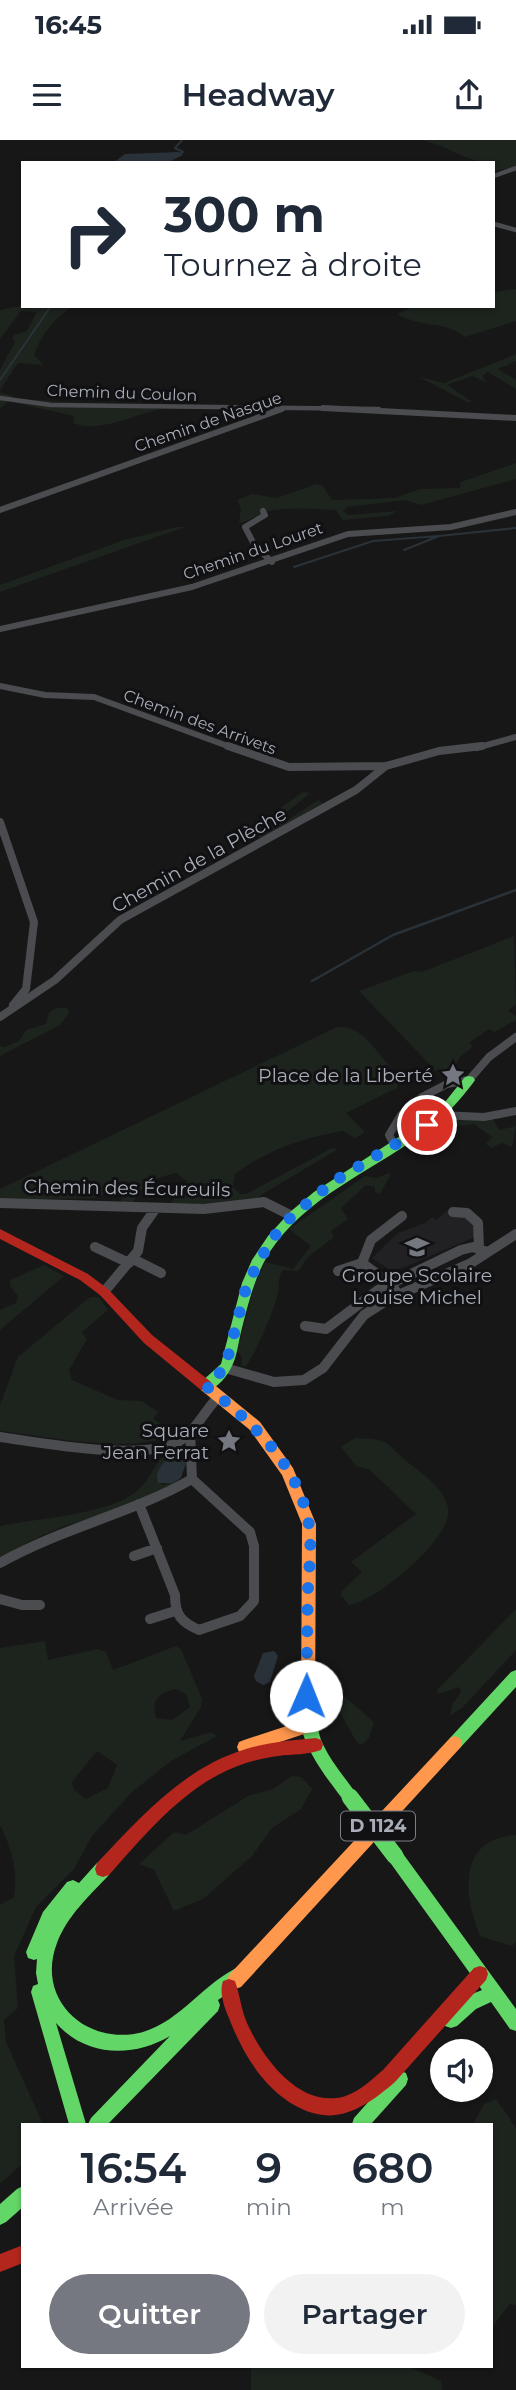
<!DOCTYPE html>
<html lang="fr">
<meta charset="utf-8">
<style>
body{margin:0;font-family:Montserrat,sans-serif;background:#f2f2f3;color:#1f2937;height:100vh;display:flex;flex-direction:column;font-size:26px;white-space:nowrap}
*{box-sizing:border-box;margin:0}
p{font-size:23px;color:#747a83}
.icon{flex:none;width:38px;height:38px;fill:none;stroke:currentColor;stroke-width:2;stroke-linecap:round;stroke-linejoin:round}
.map{position:relative;flex:1;overflow:hidden}
.drawer{position:absolute;left:21px;top:1983px;width:472px;height:245px;display:flex;flex-direction:column;background:#fff;border-radius:0px;box-shadow:0 2px 5px #0004}
.drawer>*{flex:none}
.banner{position:absolute;left:21px;top:21px;width:474px;height:147px;border-radius:0px;box-shadow:0 2px 5px #0004;background:#fff;color:#1f2937;overflow:hidden}
.controls{position:absolute;left:430px;top:1899px;display:grid;gap:14px}
.controls a{display:grid;place-items:center;width:63px;height:63px;border-radius:50%;background:#fff;box-shadow:0 2px 5px #0004;font-size:35px}
.pin{position:absolute;display:grid;place-items:center;width:60px;height:60px;color:#fff;margin:-30px;border:4px solid #fff;border-radius:50%;box-shadow:0 2px 7px #0007}
.me{position:absolute;width:77px;margin:-38px;rotate:1deg;stroke-linejoin:round;filter:drop-shadow(0 0 5px #0008)}
.turn{display:flex;align-items:center;gap:24px;height:147px;padding:0 28px;font-size:32px}
.turn .icon{width:91px;height:91px;stroke-width:2.5}
.turn b{display:block;font-size:49px;line-height:60px}
.eta{display:flex;justify-content:space-evenly;align-items:center;height:119px;text-align:center}
.eta b{font-size:42px;font-weight:600;line-height:49px}
.button{display:flex;gap:14px;margin-top:auto;padding:14px 28px}
.button a{flex:1;height:80px;border-radius:42px;background:#757880;color:#fff;font-size:28px;font-weight:600;line-height:80px;text-align:center}
.button a+a{background:#f2f2f3;color:#1f2937}
.status{display:flex;justify-content:space-between;align-items:center;height:49px;padding:0 35px;background:#fff;direction:ltr}
.status svg{height:19px;fill:currentColor}
header{display:flex;justify-content:space-between;align-items:center;height:91px;padding:0 28px;background:#fff;font-size:32px;font-weight:600}
.map>svg:first-child{display:block}
.built{fill:#212123}
.green{fill:#1d241e;fill-rule:evenodd}
.water{fill:#2a3239}
.lines{fill:none;stroke-linecap:round;stroke-linejoin:round}
.stream-far1{stroke:#2a3239;stroke-width:2}
.stream{stroke:#2a3239;stroke-width:2.5}
.street-far3{stroke:#4b4c50;stroke-width:4.5}
.street-far2{stroke:#4b4c50;stroke-width:6}
.street-far1{stroke:#4b4c50;stroke-width:8}
.street{stroke:#4b4c50;stroke-width:10}
.fast{fill:#63d668;fill-rule:evenodd}
.slow{fill:#ff974d;fill-rule:evenodd}
.jam{fill:#b3261e;fill-rule:evenodd}
.fast-bridge{stroke:#63d668;stroke-width:17}
.route{stroke:#1a73e8;stroke-width:12;stroke-dasharray:0 21.6}
.labels{text-anchor:middle;dominant-baseline:central;stroke-width:6;stroke-linejoin:round;paint-order:stroke}
.far-street-label{font-size:16px;fill:#a8adb8;stroke:#111113}
.shield{fill:#111113;stroke:#7b7e86;stroke-width:2}
.shield-label{font-size:18px;font-weight:bold;fill:#a8adb8}
.street-label{font-size:19px;fill:#a8adb8;stroke:#111113}
.poi-label{font-size:19px;fill:#a8adb8;stroke:#111113;text-anchor:end}
</style>
<div class="status"><b>16:45</b><svg viewBox="0 0 49 12"><path d="M0 12V9h3v3zM5 12V6h3v6zM10 12V3h3v9zM15 12V0h3v12zM26 1h20v11H26zM47 4h2v5h-2z"/></svg></div>
<header><svg class="icon" aria-label="menu" viewBox="0 0 24 24"><path d="M4 6h16M4 12h16M4 18h16"/></svg>Headway<svg class="icon" aria-label="share" viewBox="0 0 24 24"><path d="M12 15V3M7 8l5-5 5 5M5 13v7h14v-7"/></svg></header>
<div class="map">
<svg width="516" height="2250" viewBox="0 0 516 2250">
<rect width="100%" height="100%" fill="#171717"/>
<path class="built" d="M448,1070L459,1077H468L474,1083L475,1097L393,1132L372,1118L398,1093L425,1083L432,1077L436,1080Z"/>
<path class="green" d="M418,0H516V27L494,31V23C465,23 446,3 418,0Z
M516,149V181L465,197C445,180 419,188 397,174L414,166H494V152Z
M23,162V166H74C55,176 41,196 34,215L44,225L18,223L0,250L1,253L13,256L0,269V230L15,202L12,198L14,195L27,191L37,172L21,171L0,199V170L19,166Z
M516,214V221L498,229L516,240V249L488,232L482,236L487,243L472,236L447,245L471,261L469,263L419,237L444,243Z
M24,259L163,269C135,273 102,294 73,283L74,276L16,263Z
M516,323V339L421,365L405,360L347,367L343,371L349,375L397,371L388,376L343,380L336,370C314,369 290,367 269,371C259,372 250,382 239,383L241,369L237,360L252,354L276,358L317,344L323,346L332,360L395,358L420,349L460,348L461,342Z
M177,387H185L0,452V445L124,400Z
M303,652L310,653L281,677L282,680H288L318,660L323,663L264,699L259,697L256,693L263,680Z
M514,796L516,864L508,871L516,876V880L494,892L489,889L469,903L473,906L459,918L457,923L439,934L359,851L414,831L422,832Z
M56,868H67L69,873L60,885L0,916V906L5,907L19,901L26,890L46,884L49,873Z
M337,887C362,886 372,906 388,924L389,931L399,938L397,948L346,973L365,992L355,998L343,991C303,998 269,1009 235,1034L233,1047L240,1054H246L332,1008L338,1009L261,1055L252,1065L165,1072L187,1041L176,1033C157,1037 142,1044 133,1063L122,1062L121,1054L113,1049L95,1058L0,1060V1049Z
M442,976L492,978L499,990L516,986L512,1007L502,1003L491,1008L486,1004L492,997L474,984C450,990 438,976 421,1002L414,997Z
M389,1033L391,1034L380,1054L375,1052V1047L366,1045L341,1068L348,1079L331,1091L334,1097L308,1117L298,1131L283,1130C277,1138 280,1148 277,1157C273,1172 254,1218 245,1227L241,1225L242,1217L237,1211L255,1144L265,1122L293,1129L311,1106L289,1089L365,1036L376,1038Z
M44,1125L64,1136L0,1190V1170L16,1163L18,1156L10,1146V1140Z
M90,1157H99L108,1170L82,1192L87,1199L69,1230L72,1240L118,1260L142,1261L158,1272L153,1279L172,1292C145,1317 38,1295 0,1291V1265L18,1217Z
M355,1298C393,1299 384,1303 410,1324C425,1336 443,1347 448,1368C455,1396 375,1463 349,1465L341,1455L342,1451L362,1432L351,1422L416,1374L370,1330L356,1326L341,1307Z
M164,1316H170L156,1340L163,1345L181,1338C162,1360 88,1377 57,1389C37,1397 18,1407 0,1419V1386C38,1378 108,1375 137,1351C149,1342 153,1325 164,1316Z
M516,1469V1510L463,1567L450,1576L452,1565L461,1552L459,1547L438,1554L437,1550Z
M45,1501L48,1520L98,1509L106,1512L113,1530L176,1506L181,1509L202,1559L201,1567L180,1601L212,1592L217,1596L171,1621L132,1652L92,1696L74,1729L36,1767L14,1816L18,1868L4,1880L6,1902L43,1984H23V2023L0,2044V1765L14,1757C18,1730 12,1709 0,1685V1508ZM176,1549L186,1554L190,1567L172,1580L156,1578C151,1560 158,1553 176,1549ZM97,1611L117,1625L108,1648L86,1659L74,1650L72,1642Z
M323,1518L336,1549L374,1582L369,1598L361,1605L356,1601L329,1553Z
M292,1636L301,1637L312,1649L301,1669L272,1688L252,1716L203,1759L174,1771L154,1730L139,1724L174,1692L186,1695L248,1656L273,1649Z
M516,1695V1802L512,1806L480,1796C463,1755 458,1698 516,1695Z
M496,1959L516,1988V2165L510,2164L492,2187V1984H473L484,1964Z
M251,2226H408L441,2241L442,2250H251Z"/>
<path class="water" d="M179,12L183,15L167,23H113L125,14Z
M178,1313L183,1315L186,1323L181,1338L172,1343H158C153,1331 167,1317 178,1313Z
M274,1511L278,1516L270,1542L263,1545L256,1541L254,1536L263,1513Z"/>
<g class="lines">
<path class="stream-far1" d="M180,14L183,12L175,8L182,0
M0,240L51,166
M404,410L439,396L516,388
M294,427L373,401L439,396"/>
<path class="stream" d="M312,841L393,795L516,750"/>
<path class="street-far3" d="M494,36L516,28
M494,84L516,90
M0,258L51,265L379,269"/>
<path class="street-far2" d="M323,268L516,278
M0,370L282,269
M263,371L265,375L245,387L255,406L272,422
M0,489L192,447L348,394L451,387L516,372
M0,546L45,555L94,557L233,608
M476,608L516,597"/>
<path class="street-far1" d="M228,606L289,627L386,626L439,611L482,606
M0,682L34,782L26,849L13,865
M0,877L55,840L120,780L356,650L386,626
M440,975L484,977L516,971
M394,1004L389,995L401,975L422,957L447,944L469,940L489,917L516,897"/>
<path class="street" d="M0,1063L204,1069L264,1062L292,1076
M453,1072L467,1073L478,1083L479,1108
M95,1107L129,1123
M133,1119L161,1133
M362,1123L371,1100L402,1076
M362,1123L391,1144L399,1156
M338,1131L362,1123
M104,1152L138,1111L142,1088L156,1068
M305,1186L326,1189L378,1150L461,1110L473,1107L487,1112
M225,1228L274,1242L304,1240L323,1228L364,1175L389,1159L471,1123L516,1094
M190,1290L192,1339
M0,1297C43,1303 137,1321 176,1303C194,1294 205,1270 219,1256
M139,1364L175,1455C175,1475 181,1482 199,1490L240,1476L254,1461V1406L250,1392L192,1339
M134,1416L157,1408
M0,1423C61,1388 131,1374 192,1339
M0,1459L22,1465H40
M150,1479L175,1471"/>
<path class="fast" d="M469,936L473,937L475,940L473,943C460,960 446,976 429,989C378,1028 316,1051 276,1103C256,1129 249,1161 241,1192C238,1204 237,1217 231,1228C226,1238 214,1253 201,1250L200,1246L201,1242L221,1224L242,1143L252,1120L268,1096L290,1072L314,1052L422,982L445,962L465,937Z
M516,1530V1547L460,1608L455,1610L450,1608L448,1603L450,1598L511,1532Z
M308,1565L313,1567C318,1577 317,1589 321,1600C329,1619 343,1635 355,1652L358,1657L355,1662L350,1664L345,1662C329,1641 291,1595 303,1567Z
M395,1708L401,1711L516,1869V1891L510,1889L491,1862L476,1869L457,1886L451,1888L445,1886L443,1880C449,1864 467,1856 482,1850L389,1721L387,1716L389,1711Z
M103,1721L109,1723L111,1729L109,1735C90,1755 67,1776 57,1803C35,1860 87,1907 143,1892C181,1881 205,1841 241,1826L247,1828L249,1834L247,1840L218,1860L220,1865L218,1871L108,1984H88L91,1978L170,1896C133,1918 86,1917 56,1883L86,1984H69L31,1852L33,1846L38,1844L36,1833L37,1819L34,1820L28,1818L26,1812L43,1772L67,1742L73,1740L79,1743L97,1723Z
M400,1931L406,1933L408,1939L406,1945L371,1984H352L354,1978L394,1933Z
M23,2046V2067L6,2082L0,2085V2064L17,2049Z"/>
<path class="slow" d="M206,1241L211,1242L260,1282L293,1328L316,1384L315,1572L313,1577L308,1579L303,1577L301,1572L302,1384L282,1335L250,1290L201,1250L200,1246L201,1242Z
M308,1579L313,1581L315,1586L313,1591L244,1614L239,1612L237,1607L239,1602L244,1600Z
M455,1596L460,1598L462,1603L460,1608L241,1847L235,1849L229,1847L227,1841L229,1835L450,1598Z"/>
<path class="jam" d="M0,1089L88,1134L108,1149L152,1195L211,1242L212,1246L211,1250L206,1251L201,1250L144,1203L100,1155L80,1140L0,1099Z
M316,1598L321,1600L323,1605L321,1610C308,1615 292,1614 278,1616C268,1617 257,1620 246,1623C189,1641 148,1691 109,1735L103,1737L97,1735L95,1729L97,1723C141,1677 183,1628 246,1609C269,1602 293,1600 316,1598Z
M480,1826L486,1828L488,1834L486,1840L395,1942C374,1960 347,1981 317,1974C272,1963 244,1918 229,1878C224,1867 219,1852 223,1841L229,1839L235,1841C240,1855 241,1869 247,1883C262,1916 295,1963 337,1958C355,1956 370,1941 383,1930L474,1828Z
M23,2105V2123L0,2132V2114Z"/>
<path class="fast-bridge" d="M350,1657L395,1716"/>
</g>
<g class="lines">
<path class="route" d="M306,1556C307,1520 307,1485 308,1449C309,1428 312,1406 309,1385C299,1325 252,1282 206,1246L225,1228L247,1144L271,1100L292,1076L333,1042L427,985"/>
</g>
<defs>
<g id="sight-bare" transform="scale(1.89)"><path d="M0-6L1.8-2.2L6-1.7L2.9 1.2L3.7 5.4L0 3.3L-3.7 5.4L-2.9 1.2L-6-1.7L-1.8-2.2Z" fill="#757880" stroke="#111113" stroke-width="2.5" paint-order="stroke"/></g>
<g id="school-bare" transform="scale(1.89)"><path d="M0-5L7-2L0 1L-7-2ZM-4 1L0 2.5L4 1V4Q0 6-4 4Z" fill="#757880" stroke="#111113" stroke-width="2.5" paint-order="stroke"/></g>
</defs>
<g fill-rule="evenodd">
<use href="#sight-bare" x="453" y="935"/>
<use href="#school-bare" x="417" y="1107"/>
<use href="#sight-bare" x="229" y="1301"/>
</g>
<g class="labels">
<g class="far-street-label">
<text transform="translate(122 253) rotate(2)">Chemin du Coulon</text>
<text transform="translate(208 282) rotate(-19)">Chemin de Nasque</text>
<text transform="translate(253 411) rotate(-19)">Chemin du Louret</text>
<text transform="translate(200 582) rotate(20)">Chemin des Arrivets</text>
</g>
<rect class="shield" x="341" y="1671.5" width="74" height="29" rx="5"/>
<g class="shield-label">
<text x="378" y="1686">D 1124</text>
</g>
<g class="street-label">
<text transform="translate(199 720) rotate(-29)">Chemin de la Plèche</text>
<text transform="translate(127 1048) rotate(1)">Chemin des Écureuils</text>
</g>
<g class="poi-label">
<text x="433" y="935">Place de la Liberté</text>
<text x="417" y="1135" text-anchor="middle">Groupe Scolaire<tspan x="417" dy="22">Louise Michel</tspan></text>
<text x="209" y="1290">Square<tspan x="209" dy="22">Jean Ferrat</tspan></text>
</g>
</g>
</svg>
<div class="controls">
<a><svg class="icon" aria-label="sound" viewBox="0 0 24 24"><path d="M4 9h4l5-4v14l-5-4H4zM17 9q2 3 0 6"/></svg></a>
</div>
<div class="pin" style="left:427px;top:985px;background:#d93025"><svg class="icon" aria-label="arrive" viewBox="0 0 24 24"><path d="M6 21V4h12l-3 4 3 4H6"/></svg></div>
<svg class="me" style="left:306px;top:1556px" viewBox="-20 -20 40 40"><circle r="19" fill="#fff"/><path d="M0-13L10 11 0 6-10 11z" fill="#1a73e8"/></svg>
<div class="banner">
<div class="turn"><svg class="icon" aria-label="right" viewBox="0 0 24 24"><path d="M7 20v-9h11M14 6l5 5-5 5"/></svg><div><b>300 m</b>Tournez à droite</div></div>
</div>
<section class="drawer">
<div class="eta">
<div><b>16:54</b><p>Arrivée</p></div>
<div><b>9</b><p>min</p></div>
<div><b>680</b><p>m</p></div>
</div>
<div class="button"><a>Quitter</a><a>Partager</a></div>
</section>
</div>
